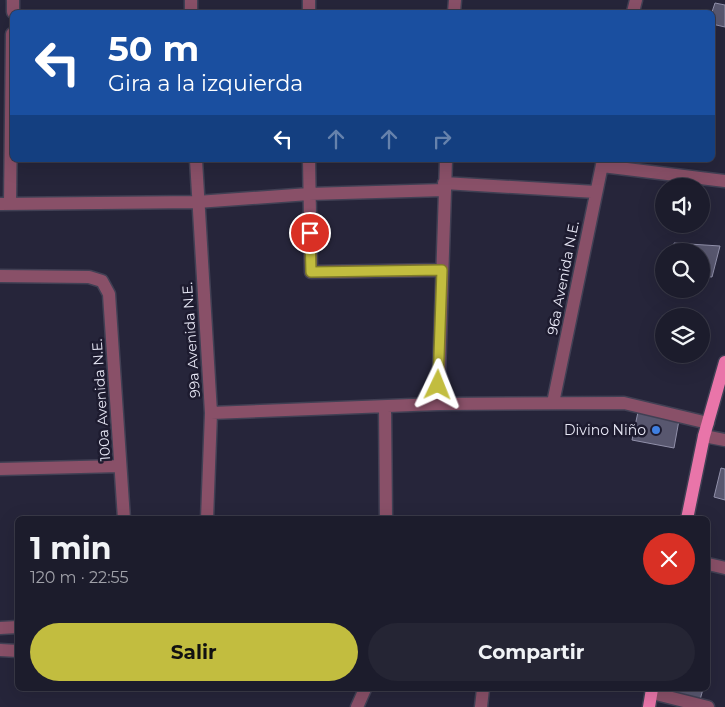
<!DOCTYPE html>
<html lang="es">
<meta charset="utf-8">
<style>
body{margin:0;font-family:Montserrat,sans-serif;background:#252534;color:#f1f3f6;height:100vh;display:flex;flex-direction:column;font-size:19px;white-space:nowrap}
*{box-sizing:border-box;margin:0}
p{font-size:16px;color:#a0a1a9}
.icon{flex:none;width:28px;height:28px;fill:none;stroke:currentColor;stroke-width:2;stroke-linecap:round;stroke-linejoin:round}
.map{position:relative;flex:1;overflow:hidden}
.details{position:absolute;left:15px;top:516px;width:695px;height:175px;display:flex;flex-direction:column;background:#1c1c2c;border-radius:8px;box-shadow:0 5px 20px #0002,0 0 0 1px #3a3a48}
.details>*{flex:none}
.banner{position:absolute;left:10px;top:10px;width:705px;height:152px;border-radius:8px;box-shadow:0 5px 20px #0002,0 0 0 1px #3a3a48;background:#1a4fa0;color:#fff;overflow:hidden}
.tools{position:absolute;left:655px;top:178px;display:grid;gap:10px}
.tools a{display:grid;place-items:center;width:55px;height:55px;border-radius:50%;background:#1c1c2c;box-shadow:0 5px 20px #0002,0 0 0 1px #3a3a48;font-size:25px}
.pin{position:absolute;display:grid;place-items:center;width:42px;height:42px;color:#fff;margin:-21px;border:2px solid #fff;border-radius:50%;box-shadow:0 1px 5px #0007}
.me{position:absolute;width:55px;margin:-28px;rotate:2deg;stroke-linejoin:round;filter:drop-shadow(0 0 4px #0008)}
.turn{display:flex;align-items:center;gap:18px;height:105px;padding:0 15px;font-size:22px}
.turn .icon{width:65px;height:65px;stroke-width:2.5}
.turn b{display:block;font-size:35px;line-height:42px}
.lanes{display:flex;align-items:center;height:48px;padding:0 15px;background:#0003;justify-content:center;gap:25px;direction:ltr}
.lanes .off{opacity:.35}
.round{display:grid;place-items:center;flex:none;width:52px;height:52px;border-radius:26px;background:#252534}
.headline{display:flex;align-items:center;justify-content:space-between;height:85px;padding:0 15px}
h1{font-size:30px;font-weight:700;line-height:38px}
.cta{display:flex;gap:10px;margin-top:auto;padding:10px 15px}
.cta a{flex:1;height:58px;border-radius:30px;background:#c2bd3f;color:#111;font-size:20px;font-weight:700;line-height:58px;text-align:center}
.cta a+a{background:#252534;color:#f1f3f6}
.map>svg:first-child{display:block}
.building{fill:#58576f;stroke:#9190aa}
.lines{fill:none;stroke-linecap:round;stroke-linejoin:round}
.minor-casing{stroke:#414054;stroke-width:15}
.major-casing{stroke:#414054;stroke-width:15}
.minor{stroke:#895068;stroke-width:12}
.major{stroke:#e975a9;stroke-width:12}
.route-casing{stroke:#7e7b29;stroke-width:12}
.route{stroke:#c2bd3f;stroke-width:9}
.shop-dot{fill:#3f7fe0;stroke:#1d1b2f;stroke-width:2}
.labels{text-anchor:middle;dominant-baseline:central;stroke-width:5;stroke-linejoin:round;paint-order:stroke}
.street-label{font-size:14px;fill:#e9e9f7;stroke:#1d1b2f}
.poi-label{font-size:14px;fill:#e9e9f7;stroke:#1d1b2f;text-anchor:end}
</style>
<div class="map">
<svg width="725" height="707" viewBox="0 0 725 707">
<rect width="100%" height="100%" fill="#26253a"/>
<path class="building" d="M715,3L725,5V27L712,24V12Z
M674,243L720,246L712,277L701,276V251H674Z
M638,412L679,420L674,448L632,440Z
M721,468L725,469V500L714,497Z
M674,689H703L700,700L673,693Z"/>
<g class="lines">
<g class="minor-casing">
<path id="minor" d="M191,0V12
M13,12V0
M309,12V0
M454,12L455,0
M633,12L636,0
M196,160L211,413L207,519
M309,160L311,272L442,270
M602,166L725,181
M444,183L596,192
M0,204L197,202L309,194L444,190
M10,204L12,34
M0,276L89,277L102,281L109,294L124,519
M553,403L603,160
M438,404L446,160
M385,407L386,519
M211,413L438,404L624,403L708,423
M704,436L725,440
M0,469L120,466
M708,564L725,568
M0,628L18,627
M0,650L18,651
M652,693L708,707
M357,707L365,689
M481,707L483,689"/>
</g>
<g class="major-casing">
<path id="major" d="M687,519L704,436L725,362
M649,707L652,689"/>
</g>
<use href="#minor" class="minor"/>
<use href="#major" class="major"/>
</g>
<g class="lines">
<g class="route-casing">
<path id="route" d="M310,233L311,272L442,270L438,385"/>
</g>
<use href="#route" class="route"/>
</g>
<circle class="shop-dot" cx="656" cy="430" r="5"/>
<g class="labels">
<g class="street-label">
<text transform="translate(563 278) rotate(-79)">96a Avenida N.E.</text>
<text transform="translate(191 340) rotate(-94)">99a Avenida N.E.</text>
<text transform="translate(101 400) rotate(-94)">100a Avenida N.E.</text>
</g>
<g class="poi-label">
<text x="646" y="430">Divino Niño</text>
</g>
</g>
</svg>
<div class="tools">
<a><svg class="icon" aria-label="sound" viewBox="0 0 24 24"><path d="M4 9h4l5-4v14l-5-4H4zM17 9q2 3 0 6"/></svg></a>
<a><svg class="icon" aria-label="search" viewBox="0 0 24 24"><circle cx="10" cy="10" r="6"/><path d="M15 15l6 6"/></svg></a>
<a><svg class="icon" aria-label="layers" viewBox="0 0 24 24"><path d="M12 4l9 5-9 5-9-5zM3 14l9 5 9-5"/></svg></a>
</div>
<div class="pin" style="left:310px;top:233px;background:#d93025"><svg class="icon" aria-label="arrive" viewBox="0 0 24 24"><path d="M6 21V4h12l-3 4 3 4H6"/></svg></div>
<svg class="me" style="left:438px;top:385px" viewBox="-20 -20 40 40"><path d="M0-17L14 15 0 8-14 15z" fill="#c2bd3f" stroke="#fff" stroke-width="4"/></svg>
<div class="banner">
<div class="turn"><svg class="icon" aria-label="left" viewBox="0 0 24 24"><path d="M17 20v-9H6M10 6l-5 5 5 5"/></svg><div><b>50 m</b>Gira a la izquierda</div></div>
<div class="lanes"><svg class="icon" aria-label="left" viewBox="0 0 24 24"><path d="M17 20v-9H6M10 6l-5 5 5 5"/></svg><svg class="icon off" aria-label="ahead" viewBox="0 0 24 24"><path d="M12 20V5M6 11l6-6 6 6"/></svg><svg class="icon off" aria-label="ahead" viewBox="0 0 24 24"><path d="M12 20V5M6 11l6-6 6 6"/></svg><svg class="icon off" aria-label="right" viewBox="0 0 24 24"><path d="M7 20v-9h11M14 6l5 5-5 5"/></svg></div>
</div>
<section class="details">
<div class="headline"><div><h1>1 min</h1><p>120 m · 22:55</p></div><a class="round" style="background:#d93025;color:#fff"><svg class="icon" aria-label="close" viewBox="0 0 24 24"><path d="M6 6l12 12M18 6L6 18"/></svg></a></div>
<div class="cta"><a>Salir</a><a>Compartir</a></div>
</section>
</div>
